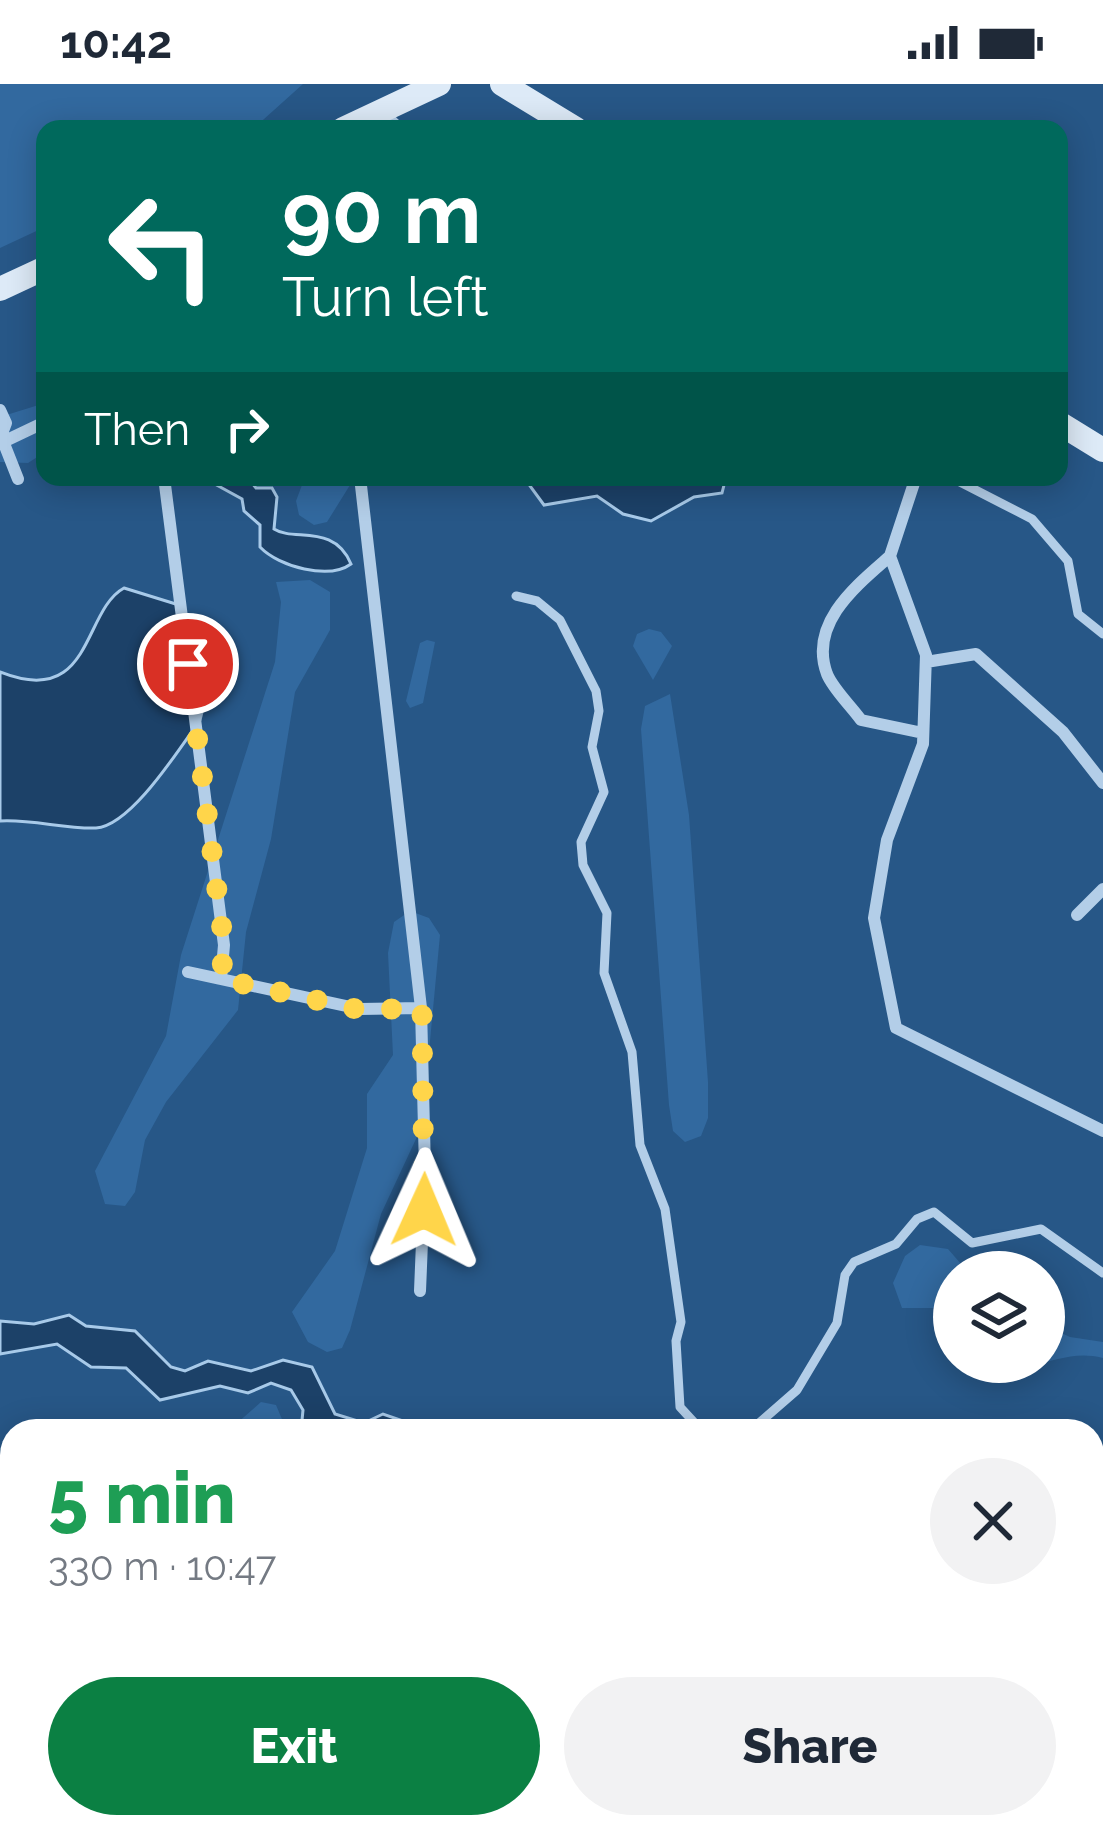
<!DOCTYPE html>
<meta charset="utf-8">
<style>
body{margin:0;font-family:Raleway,sans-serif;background:#f2f2f3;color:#1f2937;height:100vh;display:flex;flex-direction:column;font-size:45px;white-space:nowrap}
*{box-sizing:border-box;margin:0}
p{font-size:39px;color:#747a83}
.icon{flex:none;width:66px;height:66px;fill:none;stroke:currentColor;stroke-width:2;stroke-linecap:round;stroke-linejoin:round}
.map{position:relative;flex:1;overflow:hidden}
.side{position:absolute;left:0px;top:1335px;width:1104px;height:420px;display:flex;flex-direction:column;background:#fff;border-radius:36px 36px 0 0;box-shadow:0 6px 30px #0003}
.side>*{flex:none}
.hud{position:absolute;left:36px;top:36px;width:1032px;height:366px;border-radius:24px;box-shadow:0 6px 30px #0003;background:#00695c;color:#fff;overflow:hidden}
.fabs{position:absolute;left:933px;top:1167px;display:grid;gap:24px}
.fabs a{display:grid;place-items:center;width:132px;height:132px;border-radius:50%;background:#fff;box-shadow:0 6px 30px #0003;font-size:60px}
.pin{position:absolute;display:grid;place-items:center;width:102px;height:102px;color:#fff;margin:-51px;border:6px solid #fff;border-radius:50%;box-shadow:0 3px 12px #0007}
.me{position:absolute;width:132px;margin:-66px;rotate:1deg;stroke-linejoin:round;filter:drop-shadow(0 0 9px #0008)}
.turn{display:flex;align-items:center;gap:42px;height:252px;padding:0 48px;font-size:54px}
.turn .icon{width:156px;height:156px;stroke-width:2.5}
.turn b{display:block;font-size:84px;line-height:102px}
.then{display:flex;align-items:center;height:114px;padding:0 48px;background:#0003;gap:24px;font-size:45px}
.round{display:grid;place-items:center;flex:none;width:126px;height:126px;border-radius:63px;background:#f2f2f3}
.headline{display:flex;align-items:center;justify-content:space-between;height:204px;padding:0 48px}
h1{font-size:72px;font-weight:800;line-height:90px;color:#1e9e55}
.action{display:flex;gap:24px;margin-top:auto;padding:24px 48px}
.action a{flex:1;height:138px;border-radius:72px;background:#0b8043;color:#fff;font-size:48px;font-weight:800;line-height:138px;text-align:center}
.action a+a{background:#f2f2f3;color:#1f2937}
.status{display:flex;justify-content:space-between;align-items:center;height:84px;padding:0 60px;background:#fff;direction:ltr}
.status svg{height:33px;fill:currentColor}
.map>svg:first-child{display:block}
.green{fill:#32699f}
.water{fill:#1c4168;stroke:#a8cae9;stroke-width:3}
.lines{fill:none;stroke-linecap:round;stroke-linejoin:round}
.lane{stroke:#b3cee8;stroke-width:9}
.street{stroke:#b3cee8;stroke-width:12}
.secondary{stroke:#ddeaf7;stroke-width:24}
.route{stroke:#ffd54a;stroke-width:21;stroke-dasharray:0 37.8}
</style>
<div class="status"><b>10:42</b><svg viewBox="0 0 49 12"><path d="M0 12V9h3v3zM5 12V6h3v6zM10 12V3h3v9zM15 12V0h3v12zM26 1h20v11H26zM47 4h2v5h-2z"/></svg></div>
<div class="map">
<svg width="1103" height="1755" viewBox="0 0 1103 1755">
<rect width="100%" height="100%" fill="#275787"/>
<path class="green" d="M0,0H303L253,45H45V143L0,164Z
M45,319V368L28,379L0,378V333Z
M305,393H355L327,438L314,441L299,431L296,417Z
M310,496L330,508V546L295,608L271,755L246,848L238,926L166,1018L145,1056L135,1108L125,1122L105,1120L95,1087L166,952L181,871L275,578L281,518L276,498Z
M649,545L661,548L672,562L653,596L633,562L637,550Z
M427,556L435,558L423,619L410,624L406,617L420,559Z
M670,610L689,731L708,998V1034L701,1052L685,1058L673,1047L669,1021L641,645L645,622Z
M410,827L429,834L440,851L422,1042L381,1130L350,1246L342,1264L327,1268L308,1258L292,1228L335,1167L367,1064V1010L393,971L388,869L394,838Z
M920,1161L948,1165L968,1188H954V1224H902L893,1199L905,1172Z
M1044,1241L1070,1253L1103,1258V1274C1074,1267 1058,1277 1031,1281L1028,1278H1044Z
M261,1318L276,1321L287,1347H228Z
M12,1707V1743H52L54,1755H0V1708Z"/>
<path class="water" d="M202,393H247L256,404H272L277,413L274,445C294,458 334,439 351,480C329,496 279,483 260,463V441L244,427L242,415Z
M532,393H726L722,409L694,413L651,437L623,430L597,412L544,421L530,402Z
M124,504L179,521L205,616L200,636C179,665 131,742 96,744C64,745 32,735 0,737V588C93,625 82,527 124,504Z
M69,1231L86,1242L135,1247L171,1283L185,1287L208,1277L251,1287L283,1276L312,1283L335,1330L364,1339L383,1330L432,1347H301L303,1326L291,1306L271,1299L248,1309L220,1302L160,1316L126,1284L91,1283L57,1260L0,1270V1237L34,1240Z"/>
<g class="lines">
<path class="lane" d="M386,30L402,45
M958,397L1032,435L1068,477L1078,530L1103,550
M516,512L537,517L560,536L596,607L599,627L592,663L604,708L581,758L583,781L607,829L604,889L632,968L640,1061L665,1125L681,1238L676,1257L680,1323L702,1347
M750,1347L797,1306L837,1239L845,1191L854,1178L896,1160L917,1135L934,1128L972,1159L1041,1145L1103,1189
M1092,1523L1103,1539
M0,1559L12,1569
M0,1668H12
M1092,1737L1103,1734"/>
<path class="street" d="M0,326L6,339L1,352L18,395
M3,358L45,338
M164,393L224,861L221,895
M360,393L421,924L425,1085L420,1207
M916,393L890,472L926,571L923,660L887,756L874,834L896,944L1103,1047
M890,472C857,501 808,539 827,590C833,605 851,622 861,636L923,649
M926,578L976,570L1063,648L1103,699
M1077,831L1103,805
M188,888L360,925L421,924"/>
<path class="secondary" d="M502,0L576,45
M343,45L439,0
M0,205L45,184
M1059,339L1103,366"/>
</g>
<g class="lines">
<path class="route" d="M188,580L224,861L221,895L361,926L422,924L424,1126"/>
</g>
</svg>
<div class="fabs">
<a><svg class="icon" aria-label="layers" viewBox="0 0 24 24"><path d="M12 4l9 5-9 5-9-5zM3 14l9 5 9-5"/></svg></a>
</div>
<div class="pin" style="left:188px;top:580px;background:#d93025"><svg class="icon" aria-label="arrive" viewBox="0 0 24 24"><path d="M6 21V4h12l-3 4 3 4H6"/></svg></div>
<svg class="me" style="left:424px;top:1126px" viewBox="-20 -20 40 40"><path d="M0-17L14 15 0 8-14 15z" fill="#ffd54a" stroke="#fff" stroke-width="4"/></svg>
<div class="hud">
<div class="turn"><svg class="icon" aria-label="left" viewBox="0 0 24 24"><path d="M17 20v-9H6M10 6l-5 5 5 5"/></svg><div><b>90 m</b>Turn left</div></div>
<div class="then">Then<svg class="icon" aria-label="right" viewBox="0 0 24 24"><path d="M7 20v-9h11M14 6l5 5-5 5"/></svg></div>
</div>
<section class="side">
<div class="headline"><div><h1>5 min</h1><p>330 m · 10:47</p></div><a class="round"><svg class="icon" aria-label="close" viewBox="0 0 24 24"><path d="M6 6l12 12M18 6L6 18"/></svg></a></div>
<div class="action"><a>Exit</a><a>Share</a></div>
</section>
</div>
